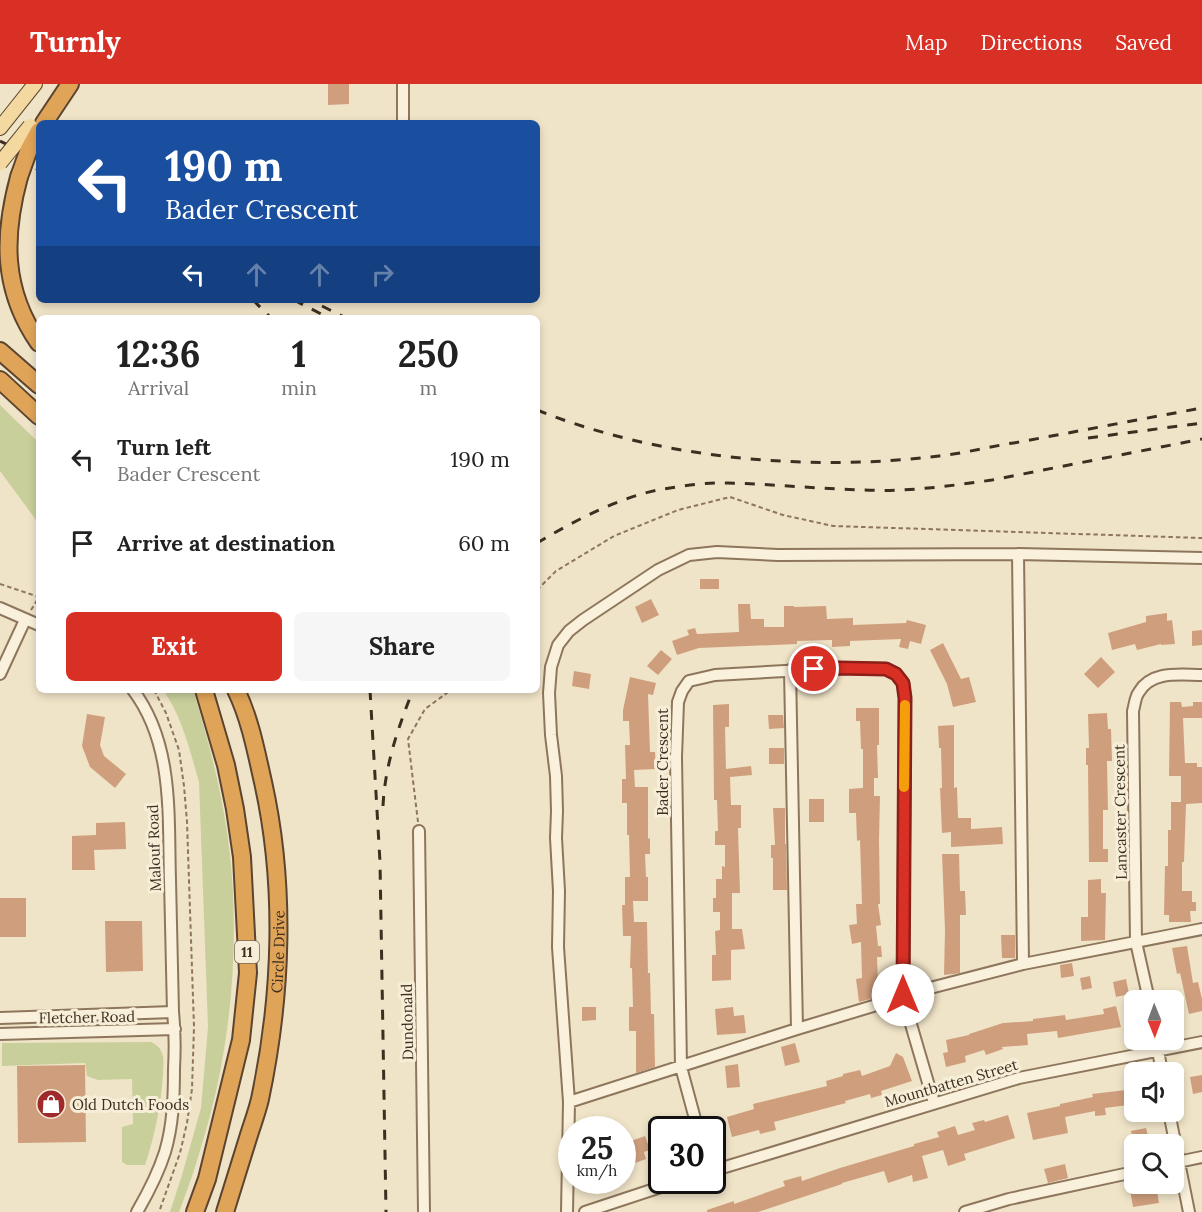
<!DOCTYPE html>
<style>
body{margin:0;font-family:Lora,serif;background:#f6f6f6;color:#222;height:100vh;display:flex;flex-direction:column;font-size:22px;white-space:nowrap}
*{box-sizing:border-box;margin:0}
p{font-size:20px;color:#767676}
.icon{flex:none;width:33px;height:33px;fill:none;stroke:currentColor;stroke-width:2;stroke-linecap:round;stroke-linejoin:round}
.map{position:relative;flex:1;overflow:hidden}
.details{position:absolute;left:36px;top:231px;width:504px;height:378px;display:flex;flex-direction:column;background:#fff;border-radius:9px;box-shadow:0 3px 9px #0003}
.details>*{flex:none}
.banner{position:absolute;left:36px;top:36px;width:504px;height:183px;border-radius:9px;box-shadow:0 3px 9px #0003;background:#1a4fa0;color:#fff;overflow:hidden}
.needle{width:39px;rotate:179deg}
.controls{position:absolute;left:1124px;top:906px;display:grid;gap:12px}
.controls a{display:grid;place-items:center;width:60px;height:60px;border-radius:9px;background:#fff;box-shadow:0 3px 9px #0003;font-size:30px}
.speed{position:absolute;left:558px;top:1032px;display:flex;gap:12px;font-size:30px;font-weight:700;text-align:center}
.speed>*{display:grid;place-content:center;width:78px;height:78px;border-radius:50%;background:#fff;box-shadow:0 3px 9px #0003;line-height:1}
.speed small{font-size:15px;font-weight:400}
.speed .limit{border:3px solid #111;border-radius:9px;background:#fff;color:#111}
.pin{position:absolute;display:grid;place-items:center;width:51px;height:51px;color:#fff;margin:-26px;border:3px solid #fff;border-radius:50%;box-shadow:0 2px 6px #0007}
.me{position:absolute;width:66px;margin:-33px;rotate:0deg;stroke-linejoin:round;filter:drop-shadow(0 0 4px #0008)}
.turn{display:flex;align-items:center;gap:21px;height:126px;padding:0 30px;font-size:27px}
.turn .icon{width:78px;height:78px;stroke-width:2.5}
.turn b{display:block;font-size:42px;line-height:51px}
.lanes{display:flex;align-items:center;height:57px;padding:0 30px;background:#0003;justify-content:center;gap:30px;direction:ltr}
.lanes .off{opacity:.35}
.eta{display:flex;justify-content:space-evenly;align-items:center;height:102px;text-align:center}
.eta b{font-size:36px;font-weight:800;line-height:42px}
.action{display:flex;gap:12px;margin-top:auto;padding:12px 30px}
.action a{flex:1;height:69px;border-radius:9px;background:#d93025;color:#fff;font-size:24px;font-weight:800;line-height:69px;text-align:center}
.action a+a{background:#f6f6f6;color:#222}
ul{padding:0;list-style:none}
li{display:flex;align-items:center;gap:18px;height:84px;padding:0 30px}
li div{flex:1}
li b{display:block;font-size:22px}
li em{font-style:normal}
header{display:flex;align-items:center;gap:36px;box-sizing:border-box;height:84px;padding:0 30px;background:#d93025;color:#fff}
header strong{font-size:28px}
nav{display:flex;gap:33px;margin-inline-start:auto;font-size:21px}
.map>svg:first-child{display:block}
.green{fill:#c9cf9b}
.building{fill:#cf9f7d}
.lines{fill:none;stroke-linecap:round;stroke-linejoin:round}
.minor-casing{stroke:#8d765c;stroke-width:14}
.major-casing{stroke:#5b4430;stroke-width:16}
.highway-casing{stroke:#5b4430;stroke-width:20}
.path{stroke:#8d765c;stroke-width:2;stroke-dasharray:4.5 3;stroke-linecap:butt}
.minor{stroke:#faf1dc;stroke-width:10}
.major{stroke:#f3d9a0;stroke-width:14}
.highway{stroke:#e0a458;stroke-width:16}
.rail{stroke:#3d2e20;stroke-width:3;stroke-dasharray:10 10;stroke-linecap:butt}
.major-bridge-casing{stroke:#5b4430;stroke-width:16;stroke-linecap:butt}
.highway-bridge-casing{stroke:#5b4430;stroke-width:20;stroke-linecap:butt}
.major-bridge{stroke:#f3d9a0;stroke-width:14}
.highway-bridge{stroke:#e0a458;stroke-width:16}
.route-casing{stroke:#8d1f18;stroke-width:15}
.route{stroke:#d93025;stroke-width:10}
.slow{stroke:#f59e0b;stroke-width:10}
.labels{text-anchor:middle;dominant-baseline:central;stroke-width:6;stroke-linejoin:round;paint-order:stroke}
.shield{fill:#f7eed8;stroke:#756857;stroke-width:1.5}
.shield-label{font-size:14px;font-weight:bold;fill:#3d2e20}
.street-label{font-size:15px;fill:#3d2e20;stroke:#f7eed8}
.poi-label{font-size:15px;fill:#3d2e20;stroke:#f7eed8;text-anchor:start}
</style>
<header>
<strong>Turnly</strong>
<nav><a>Map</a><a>Directions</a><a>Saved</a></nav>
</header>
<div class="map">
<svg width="1202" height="1128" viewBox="0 0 1202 1128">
<rect width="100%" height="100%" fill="#f0e4c8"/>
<path class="green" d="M0,321L39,359V440L0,387Z
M163,606H193C207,652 220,699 227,748C242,849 232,966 201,1063C195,1085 187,1107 179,1128H170L182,1091L201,1024L208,943L199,698C190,667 182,632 163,606Z
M151,958C155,960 159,962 161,967C165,974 163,982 163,990C161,1021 155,1051 145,1081H127L122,1078V1043L133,1040L132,995L98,996L87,992L85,979L2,982V959Z"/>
<path class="building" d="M328,0H349V20L328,21Z
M700,495H719V505H700Z
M651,515L659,531L642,539L635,523Z
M738,520H750L751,535H764V543H784V522H794V523L826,522L827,535L853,534V541L906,539L907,536L926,541L921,560L910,557L908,565L899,563L901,555L850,557V562L832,563V556L797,557V560L699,564L677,571L672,557L689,551L687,546L695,544L697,550L739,548Z
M1167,529V537L1172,536L1175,560L1161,561V560L1137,566L1135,560L1112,566L1108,549L1146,538V532Z
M1202,546V561L1192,562V547Z
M943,559L961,595L969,593L976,618L953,623L947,600L930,566Z
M661,566L672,575L658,591L647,582Z
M1101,573L1115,588L1098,604L1084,590Z
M574,587L591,590L589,605L572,602Z
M630,593L656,599L653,611L648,610L650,668H655L656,685L634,686L635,703H648V755L650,754V770H645L646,793H648V817H633L634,838H647L648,889H650L651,930H654L655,983L636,989V947H629V923H633L632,884H630L631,852H623L622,821H625V793H630L629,751H627V719H622V695H626L625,661H630L629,637H623V626Z
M1170,618H1181L1182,623L1193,622V618H1202V634H1183L1185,679H1197V683H1202V719L1186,720L1184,778H1182V807H1192V818H1196V827H1190L1191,838H1169V831H1164L1165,782H1168V746H1171V718H1181V692H1169Z
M729,620V643H725L726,685L751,682L752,691L730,693L731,721H741V744H738L740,809H732V845H742L745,865L731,866V896L712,897V871H716L715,847L720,846V828H713V814H716V795H722V782L725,783V761H715V747H718L717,716H714L713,621Z
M856,624H879V661H877L878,694H874V712H880L879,756L880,820H878L881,841L876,842L878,862H881L882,873H877L878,901L883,900L885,911L859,918L856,895L862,894L861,858L852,860L849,841L857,840L856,820H862L860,756L857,757L856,729H849V705L863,704V665H861L860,637H856Z
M1107,629L1108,645H1111L1112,677H1107L1108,726H1103V765H1108V778H1089L1088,681H1086V664H1089L1088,630Z
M87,630L105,633L100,661L104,672L126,690L115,704L90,683L82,662Z
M768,631H783L784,644L769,645Z
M954,641V704L957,703L958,734H971V745L1002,743L1003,760L951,763V748L942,749L940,704H942L941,664H939L938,642Z
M769,664H784V680H769Z
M809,715H824V738H809Z
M773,724H785V760H786L787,806H773V774H771V761H775Z
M125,738L126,765L94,766L95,786H72V752L96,751V739Z
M942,770H959L960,807H965L966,831H960V889L953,890L944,891L945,846Z
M1101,795V809H1106L1105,856L1081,857V833H1088V796Z
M0,814H26V853H0Z
M105,837H142L143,887L106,888Z
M1001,851H1015V874H1002Z
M1187,862L1193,899L1198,898L1202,915V927L1189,930L1180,889L1177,890L1172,864Z
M1072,879L1074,892L1061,894L1060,881Z
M1090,892L1092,904L1082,906L1080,894Z
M1126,895L1129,910L1116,913L1113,898Z
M1116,922L1121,943L1058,954L1057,947L1027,950L1028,961L1002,963L1003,965L986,971L984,966L965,972L966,978L946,983L943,969L948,968L946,956L969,951V950L1003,939L1033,937V935L1065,931L1066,936L1104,930L1103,925Z
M582,923H596V936L582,937Z
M733,923L734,932L744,931L746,949L717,951L715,925Z
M795,959L800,978L785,982L781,963Z
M896,969L903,973L912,997L881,1007L882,1011L871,1014L870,1010L845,1017L846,1019L774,1038L776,1046L760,1050L759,1046L732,1053L727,1033L754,1025L753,1020L827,1002L826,997L843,992V990L860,986L862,992L890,982Z
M738,980L740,1003L727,1004L725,982Z
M85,981L86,1058L18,1059L17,982Z
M1202,991V1008L1193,1010L1190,993Z
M1126,1006L1128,1021L1105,1024L1106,1031L1095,1032V1027L1065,1033L1068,1049L1033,1056L1027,1029L1060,1022V1020L1093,1013L1092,1010Z
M1008,1031L1015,1054L964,1070L966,1076L948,1082L943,1066L922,1072L928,1094L913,1098L912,1091L888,1099L884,1087L842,1099V1100L758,1128H707V1126L734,1117V1120L785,1102L783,1097L801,1092L802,1097L840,1084L914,1062V1060L939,1053L937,1048L955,1042L958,1051L975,1046L972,1039L984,1036L985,1038Z
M1146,1044L1150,1060H1134L1131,1047Z
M645,1052L650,1066L644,1068L646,1075L627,1082L622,1067V1060Z
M1065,1080L1068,1094L1048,1099L1044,1085Z
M1129,1100H1148L1149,1108L1157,1107L1159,1119L1133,1123Z"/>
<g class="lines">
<g class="minor-casing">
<path id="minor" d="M403,0V39
M1018,470L1023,880
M0,524L39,541
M790,586L797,945
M0,590L25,536
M133,606C174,660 168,732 170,796C171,840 172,884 173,928C175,947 175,966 174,985C174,1013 173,1041 165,1068C158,1090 148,1109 137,1128
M419,747L424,1128
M903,911L1023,880L1202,845
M1149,916L1136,858L1133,627C1135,620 1135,613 1139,608C1152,586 1180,591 1202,591
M0,934L173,928
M0,950L175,945
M1156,956L1162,988
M569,1018L797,945L903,913
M1169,1028L1189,1128
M698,1046L681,983L676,673L678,618L682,607L689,597L715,591L838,584L886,585L896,590L903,599L905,614L903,913L934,1019
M1173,1079L1202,1073
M712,1087L1019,994L1202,958
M567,1128L569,1018L558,863L559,807L556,754L557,727L556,692L551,651L549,609L551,583L558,561L569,547L583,536L658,486L689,471L717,468L778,471L1018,470L1202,474
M585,1128L682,1096
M965,1128L1009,1115L1134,1088"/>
</g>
<g class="major-casing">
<path id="major" d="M0,44L35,0"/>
</g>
<g class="highway-casing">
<g id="highway">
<path d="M44,39L70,0"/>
<path d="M19,93C3,152 2,206 39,259"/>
<path d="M0,267L39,301"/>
<path d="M0,296L39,332"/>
<path d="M195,1128L207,1095L241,956L248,889L242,773L235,725L226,681L204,606"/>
<path id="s1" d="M225,1128C233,1103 240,1079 248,1054C252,1041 257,1028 260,1015C282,911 286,801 263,698C256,667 250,635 236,606"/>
</g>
</g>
<path class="path" d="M0,500L39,513
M537,506L556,487L614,452L678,426L730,413L783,431L833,442L1202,454
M31,526L39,513
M154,606L166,629L179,666L184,702L187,738L194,943L192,1005L187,1039L180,1069L159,1128
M418,738L408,655L425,625L451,606"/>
<use href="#minor" class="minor"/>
<use href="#major" class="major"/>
<use href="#highway" class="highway"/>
<path class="rail" d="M0,57L39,76
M0,67L39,86
M253,216L271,234
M294,216L329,234
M322,222L346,234
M537,326C659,375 809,388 939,372C966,369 992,362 1019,358C1080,347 1141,335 1202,324
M1088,354L1202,339
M537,459C576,436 619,413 663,405C684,402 706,398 727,399C773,400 819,405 864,406C907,408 950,402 992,396L1202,355
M370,606L380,778L386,1128
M383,722C385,681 398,644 413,606"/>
<g class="major-bridge-casing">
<path id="major-bridge" d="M0,79L30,42"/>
</g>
<g class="highway-bridge-casing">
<path id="highway-bridge" d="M19,93L29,65L39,47"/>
</g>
<use href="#major-bridge" class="major-bridge"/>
<use href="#highway-bridge" class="highway-bridge"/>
</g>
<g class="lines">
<g class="route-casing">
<path id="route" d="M814,585L838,584L886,585L896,590L903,599L905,614L903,911"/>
</g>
<use href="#route" class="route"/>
<path class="slow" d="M904,703L905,621"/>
</g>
<defs>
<g id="shop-disc" transform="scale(1.5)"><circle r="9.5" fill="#9e2a2b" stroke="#f7eed8"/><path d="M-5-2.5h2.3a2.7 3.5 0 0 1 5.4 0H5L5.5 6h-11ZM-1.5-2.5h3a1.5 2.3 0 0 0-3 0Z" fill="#fff"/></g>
</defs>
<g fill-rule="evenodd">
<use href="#shop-disc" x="51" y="1020"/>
</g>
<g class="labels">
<rect class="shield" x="235" y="857" width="24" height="22" rx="4.5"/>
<g class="shield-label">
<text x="247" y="868">11</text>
</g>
<g class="street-label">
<text transform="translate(662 678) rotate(-90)">Bader Crescent</text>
<text transform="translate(1120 728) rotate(-91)">Lancaster Crescent</text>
<text transform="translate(154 764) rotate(-92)">Malouf Road</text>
<text stroke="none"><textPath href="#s1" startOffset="267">Circle Drive</textPath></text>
<text transform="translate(87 933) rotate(-1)">Fletcher Road</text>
<text transform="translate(407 938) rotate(-91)">Dundonald</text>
<text transform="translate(951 999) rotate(-16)">Mountbatten Street</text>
</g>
<g class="poi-label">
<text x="72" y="1020">Old Dutch Foods</text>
</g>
</g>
</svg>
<div class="controls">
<a><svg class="needle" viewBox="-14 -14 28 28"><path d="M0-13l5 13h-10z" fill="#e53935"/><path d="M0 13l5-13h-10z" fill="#767676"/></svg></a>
<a><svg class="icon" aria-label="sound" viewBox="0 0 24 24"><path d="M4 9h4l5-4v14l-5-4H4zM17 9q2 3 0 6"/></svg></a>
<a><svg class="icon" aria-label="search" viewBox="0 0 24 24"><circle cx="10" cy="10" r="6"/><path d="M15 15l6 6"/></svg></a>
</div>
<div class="speed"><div>25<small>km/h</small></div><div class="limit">30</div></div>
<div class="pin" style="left:814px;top:585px;background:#d93025"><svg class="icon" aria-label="arrive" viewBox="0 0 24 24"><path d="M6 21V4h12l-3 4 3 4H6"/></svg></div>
<svg class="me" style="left:903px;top:911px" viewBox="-20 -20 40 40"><circle r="19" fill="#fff"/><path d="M0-13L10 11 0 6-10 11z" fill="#d93025"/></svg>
<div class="banner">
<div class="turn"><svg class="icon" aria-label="left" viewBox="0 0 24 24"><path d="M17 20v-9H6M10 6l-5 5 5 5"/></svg><div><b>190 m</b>Bader Crescent</div></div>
<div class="lanes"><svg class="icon" aria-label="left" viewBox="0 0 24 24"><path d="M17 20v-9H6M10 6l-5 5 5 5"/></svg><svg class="icon off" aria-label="ahead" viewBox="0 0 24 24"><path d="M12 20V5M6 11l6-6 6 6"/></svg><svg class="icon off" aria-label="ahead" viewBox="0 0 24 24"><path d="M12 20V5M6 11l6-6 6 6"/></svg><svg class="icon off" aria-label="right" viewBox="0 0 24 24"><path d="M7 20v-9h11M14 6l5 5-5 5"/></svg></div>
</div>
<section class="details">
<div class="eta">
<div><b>12:36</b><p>Arrival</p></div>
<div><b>1</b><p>min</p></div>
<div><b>250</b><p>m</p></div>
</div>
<ul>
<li><svg class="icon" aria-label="left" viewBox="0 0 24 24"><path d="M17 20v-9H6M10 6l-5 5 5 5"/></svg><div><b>Turn left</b><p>Bader Crescent</p></div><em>190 m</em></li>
<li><svg class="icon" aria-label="arrive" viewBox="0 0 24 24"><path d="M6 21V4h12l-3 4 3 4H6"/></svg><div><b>Arrive at destination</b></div><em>60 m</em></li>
</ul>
<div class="action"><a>Exit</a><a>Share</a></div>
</section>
</div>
